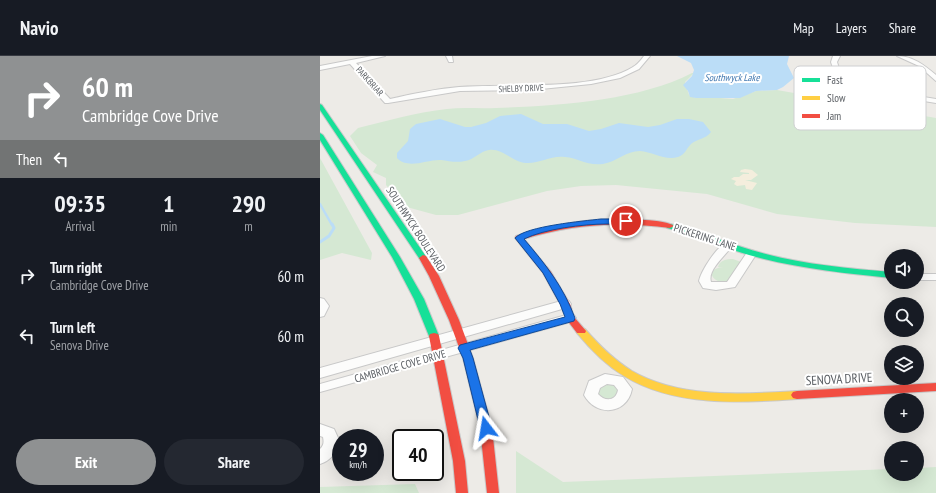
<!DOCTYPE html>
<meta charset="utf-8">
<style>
body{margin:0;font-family:"PT Sans Narrow",sans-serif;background:#242831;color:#f1f3f6;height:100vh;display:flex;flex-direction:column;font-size:15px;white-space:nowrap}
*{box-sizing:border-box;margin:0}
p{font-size:13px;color:#9ea1a6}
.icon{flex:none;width:22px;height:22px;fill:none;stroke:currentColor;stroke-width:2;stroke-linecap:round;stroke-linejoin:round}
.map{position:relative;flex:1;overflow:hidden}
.drawer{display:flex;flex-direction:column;background:#171b24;width:320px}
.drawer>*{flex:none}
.banner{background:#8f9192;color:#fff;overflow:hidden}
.controls{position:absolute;left:564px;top:193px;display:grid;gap:8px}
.controls a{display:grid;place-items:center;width:40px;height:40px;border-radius:50%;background:#171b24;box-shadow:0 4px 16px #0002;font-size:20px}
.speed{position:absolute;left:12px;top:373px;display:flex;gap:8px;font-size:20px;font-weight:700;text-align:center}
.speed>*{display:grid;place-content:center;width:52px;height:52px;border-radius:50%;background:#171b24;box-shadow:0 4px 16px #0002;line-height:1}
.speed small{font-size:10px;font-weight:400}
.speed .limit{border:2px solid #111;border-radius:6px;background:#fff;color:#111}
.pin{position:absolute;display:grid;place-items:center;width:34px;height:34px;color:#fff;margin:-17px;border:2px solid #fff;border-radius:50%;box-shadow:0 1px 4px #0007}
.me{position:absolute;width:44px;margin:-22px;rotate:346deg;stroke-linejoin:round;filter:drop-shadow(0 0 3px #0008)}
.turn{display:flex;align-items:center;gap:14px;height:84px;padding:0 16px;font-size:18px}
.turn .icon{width:52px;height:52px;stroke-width:2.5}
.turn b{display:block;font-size:28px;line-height:34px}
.then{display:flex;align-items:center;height:38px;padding:0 16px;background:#0003;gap:8px;font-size:15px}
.eta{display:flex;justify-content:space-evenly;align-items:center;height:68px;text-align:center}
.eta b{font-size:24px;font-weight:700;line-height:28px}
.button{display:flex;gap:8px;margin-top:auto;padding:8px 16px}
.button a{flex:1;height:46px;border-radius:24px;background:#8f9192;color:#fff;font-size:16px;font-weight:700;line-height:46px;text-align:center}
.button a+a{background:#242831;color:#f1f3f6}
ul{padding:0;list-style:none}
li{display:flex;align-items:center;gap:12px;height:60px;padding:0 16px}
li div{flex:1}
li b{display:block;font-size:15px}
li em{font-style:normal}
header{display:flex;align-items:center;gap:24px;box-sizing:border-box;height:56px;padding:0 20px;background:#171b24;border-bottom:1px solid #363941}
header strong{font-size:19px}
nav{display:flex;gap:22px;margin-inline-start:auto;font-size:14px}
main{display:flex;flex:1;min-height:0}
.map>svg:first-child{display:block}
.green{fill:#d5e8d3}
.sand{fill:#f4eedd}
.water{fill:#bbddf7}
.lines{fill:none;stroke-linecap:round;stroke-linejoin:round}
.stream-far1{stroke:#bbddf7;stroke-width:2.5}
.stream{stroke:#bbddf7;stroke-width:3}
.street-casing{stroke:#c8c8c8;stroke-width:2}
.fast-casing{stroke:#c9c9c9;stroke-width:2}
.slow-casing{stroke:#c9c9c9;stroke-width:2}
.jam-casing{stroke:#c9c9c9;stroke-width:2}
.street{fill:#fcfcfb;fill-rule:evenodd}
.fast{fill:#16e098;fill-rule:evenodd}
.slow{fill:#ffcf43;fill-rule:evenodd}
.jam{fill:#f24e42;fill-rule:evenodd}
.route{fill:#1a73e8;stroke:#114b97}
.labels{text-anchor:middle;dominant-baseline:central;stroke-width:4;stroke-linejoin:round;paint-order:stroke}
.far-street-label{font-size:9px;fill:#5c6065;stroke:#fff}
.far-water-label{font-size:10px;font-style:italic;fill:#4278b0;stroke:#fff}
.street-label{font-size:11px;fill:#5c6065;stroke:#fff}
.near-street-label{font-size:13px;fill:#5c6065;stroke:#fff}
.key{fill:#fff;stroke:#cecfd1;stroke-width:1}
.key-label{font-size:11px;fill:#5c6065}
</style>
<header>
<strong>Navio</strong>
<nav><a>Map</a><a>Layers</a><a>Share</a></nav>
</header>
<main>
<section class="drawer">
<div class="banner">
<div class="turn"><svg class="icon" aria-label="right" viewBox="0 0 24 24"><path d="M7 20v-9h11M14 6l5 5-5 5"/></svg><div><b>60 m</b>Cambridge Cove Drive</div></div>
<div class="then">Then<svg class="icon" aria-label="left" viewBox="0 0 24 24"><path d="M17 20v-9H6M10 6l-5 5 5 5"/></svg></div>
</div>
<div class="eta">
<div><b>09:35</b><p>Arrival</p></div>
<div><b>1</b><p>min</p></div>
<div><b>290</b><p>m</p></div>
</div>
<ul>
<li><svg class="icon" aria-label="right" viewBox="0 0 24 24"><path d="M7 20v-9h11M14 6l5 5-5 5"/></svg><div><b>Turn right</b><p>Cambridge Cove Drive</p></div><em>60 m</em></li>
<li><svg class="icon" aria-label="left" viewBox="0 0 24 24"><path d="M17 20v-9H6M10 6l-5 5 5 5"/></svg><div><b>Turn left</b><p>Senova Drive</p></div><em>60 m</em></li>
</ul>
<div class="button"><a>Exit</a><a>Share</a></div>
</section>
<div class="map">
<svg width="616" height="437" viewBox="0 0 616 437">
<rect width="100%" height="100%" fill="#edebe7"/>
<path class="green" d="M372,17H374L365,26L369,39L376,42H400L413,43L436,35L457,34L616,62V171L535,167L457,158L387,138L296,129L261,130L227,135L138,159H116L83,150L66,129V122L53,116L57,109L41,97L30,80L38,72C67,65 97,56 127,53C143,51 159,53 176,52C236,50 318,45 372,17Z
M0,102L52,197L51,204L22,197L0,204Z
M413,203L421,206L415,214L411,226C403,226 394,227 391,217C394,212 400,211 405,211H398C400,204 406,203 413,203Z
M287,324L303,332L289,348L272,333Z
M196,395L243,426L571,413V418H597V412L616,411V437H196Z
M95,428L99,437H0V431Z"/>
<path class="sand" d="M425,113L432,114L438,119L431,124H425L437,127L432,134L426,133L425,129L417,130L414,128L416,125L411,123L414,121H419L423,118H429V117L420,116L421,114Z"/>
<path class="water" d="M357,0H469L467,8L474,22L463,31L457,34L436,35L420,42H376L370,41L368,35L363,29L372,20L374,14L371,7Z
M201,58L223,68H247L269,75L281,73L299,67L328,71L340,69L357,63H369L383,66L391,76C386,83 377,83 371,88C366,93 365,99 358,101C345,105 333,96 320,95C306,95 296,106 283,108C266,110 259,102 245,101C231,99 219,108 206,107C193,106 182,92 169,94C160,95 154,104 145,105C136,107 129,105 121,104C108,103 88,114 77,102V97L88,85L90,73L96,68L120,63L145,71H151L166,67L180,60Z"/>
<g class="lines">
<path class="stream-far1" d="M0,148L12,169"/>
<path class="stream" d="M0,186L9,180L14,172L12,168"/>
<g class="street-casing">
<path id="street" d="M52,0H65L36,7L70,43C92,38 116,33 139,31C187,27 272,36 313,11C317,9 321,4 324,0H330L319,13L300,22L271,28L211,34L140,35L68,47H65L30,8L0,14V10Z
M126,0H132L133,6H129Z
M513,0H520L517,6L524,28L616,43V47L519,31L511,6Z
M577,0C593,0 604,9 616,19V25L599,10Z
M408,186L413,189C406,199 387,214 391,226H407L428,195L432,194L437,197L415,231L396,234L383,232L379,225C381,215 398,188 408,186Z
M597,218H616V224H597Z
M0,242L4,243L9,250L4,260L0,261Z
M245,244L249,245L251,248L249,251L0,322V312Z
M250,258L254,259L256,262L254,265L0,336V328Z
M285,318L303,321L312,333C307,359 276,361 264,339L269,325ZM287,328L294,329L298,334C296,345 285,346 278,338L280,332Z
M0,368L14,373L19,384C18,396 10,405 0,408V393C4,389 4,386 3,381L0,380Z"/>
</g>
<g class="fast-casing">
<path id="fast" d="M0,48L2,49L107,202L106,204L103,205L99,202L0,54Z
M0,77L3,79L80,201L104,243L119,280L118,282H110L109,280L94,243L72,201L0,84Z
M347,168H350C379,174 406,187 435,195C479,208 525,212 571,216V222C523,217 475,212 429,199C401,191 375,179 347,172L346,170Z"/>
</g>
<g class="slow-casing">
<path id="slow" d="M261,272L265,273C279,289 294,304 312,315C361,343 423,338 477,335L481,336L483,339L481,342L477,343C420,347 355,351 304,320C286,309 271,294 257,277L256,275L257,273Z"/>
</g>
<g class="jam-casing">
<path id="jam" d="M292,163C305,163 346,163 354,170L350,172C300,165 252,168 204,183L231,216L250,248L254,261L266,275L265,277H257L247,264L240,248L223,217L195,182L196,180C228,170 259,164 292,163Z
M103,199L106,200L119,220L139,264L153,302L172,372L179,437H167L160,372L143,302L129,264L109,220L99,202Z
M114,277L118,278L119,280L145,405L148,437H136L133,405L109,280L110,278Z
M616,327V335L477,343L473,342L471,339L473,336L477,335Z"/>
</g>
<use href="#street" class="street"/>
<use href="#fast" class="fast"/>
<use href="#slow" class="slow"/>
<use href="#jam" class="jam"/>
</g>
<path class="route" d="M281,163H306L310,165C305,170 293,168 286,168C264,168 224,173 204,183C226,209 243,230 255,262L254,265L150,294L153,302L172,372L170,376L166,377L161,376L143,302L138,292L140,289L245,261L240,248L223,217L195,182C206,170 264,165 281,163Z"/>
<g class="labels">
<g class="far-street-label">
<text transform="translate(50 25) rotate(48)">PARKBRIAR</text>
<text transform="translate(201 32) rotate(-2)">SHELBY DRIVE</text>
</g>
<g class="far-water-label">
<text x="412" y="21">Southwyck Lake</text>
</g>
<g class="street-label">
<text transform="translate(96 173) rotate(57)">SOUTHWYCK BOULEVARD</text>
<text transform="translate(385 181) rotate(18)">PICKERING LANE</text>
<text transform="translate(80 310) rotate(-16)">CAMBRIDGE COVE DRIVE</text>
</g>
<g class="near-street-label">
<text transform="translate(519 323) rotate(-3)">SENOVA DRIVE</text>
</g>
</g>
<rect x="474" y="10" width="132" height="64" rx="6" class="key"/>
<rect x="482" y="22" width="18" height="4" fill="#16e098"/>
<rect x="482" y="40" width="18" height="4" fill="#ffcf43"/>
<rect x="482" y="58" width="18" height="4" fill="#f24e42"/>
<g class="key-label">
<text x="507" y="28">Fast</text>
<text x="507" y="46">Slow</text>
<text x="507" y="64">Jam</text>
</g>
</svg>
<div class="controls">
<a><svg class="icon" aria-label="sound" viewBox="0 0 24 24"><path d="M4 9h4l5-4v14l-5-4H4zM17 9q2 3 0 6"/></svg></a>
<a><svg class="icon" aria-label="search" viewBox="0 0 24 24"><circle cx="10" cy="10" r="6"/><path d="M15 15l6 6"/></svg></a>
<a><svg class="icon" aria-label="layers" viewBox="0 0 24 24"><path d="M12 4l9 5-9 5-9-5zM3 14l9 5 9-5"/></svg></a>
<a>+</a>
<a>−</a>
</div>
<div class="speed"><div>29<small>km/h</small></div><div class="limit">40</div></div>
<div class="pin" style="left:306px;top:165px;background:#d93025"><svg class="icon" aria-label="arrive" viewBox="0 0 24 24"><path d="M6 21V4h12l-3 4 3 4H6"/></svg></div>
<svg class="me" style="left:166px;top:372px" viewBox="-20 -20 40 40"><path d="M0-17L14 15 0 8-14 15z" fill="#1a73e8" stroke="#fff" stroke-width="4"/></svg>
</div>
</main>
